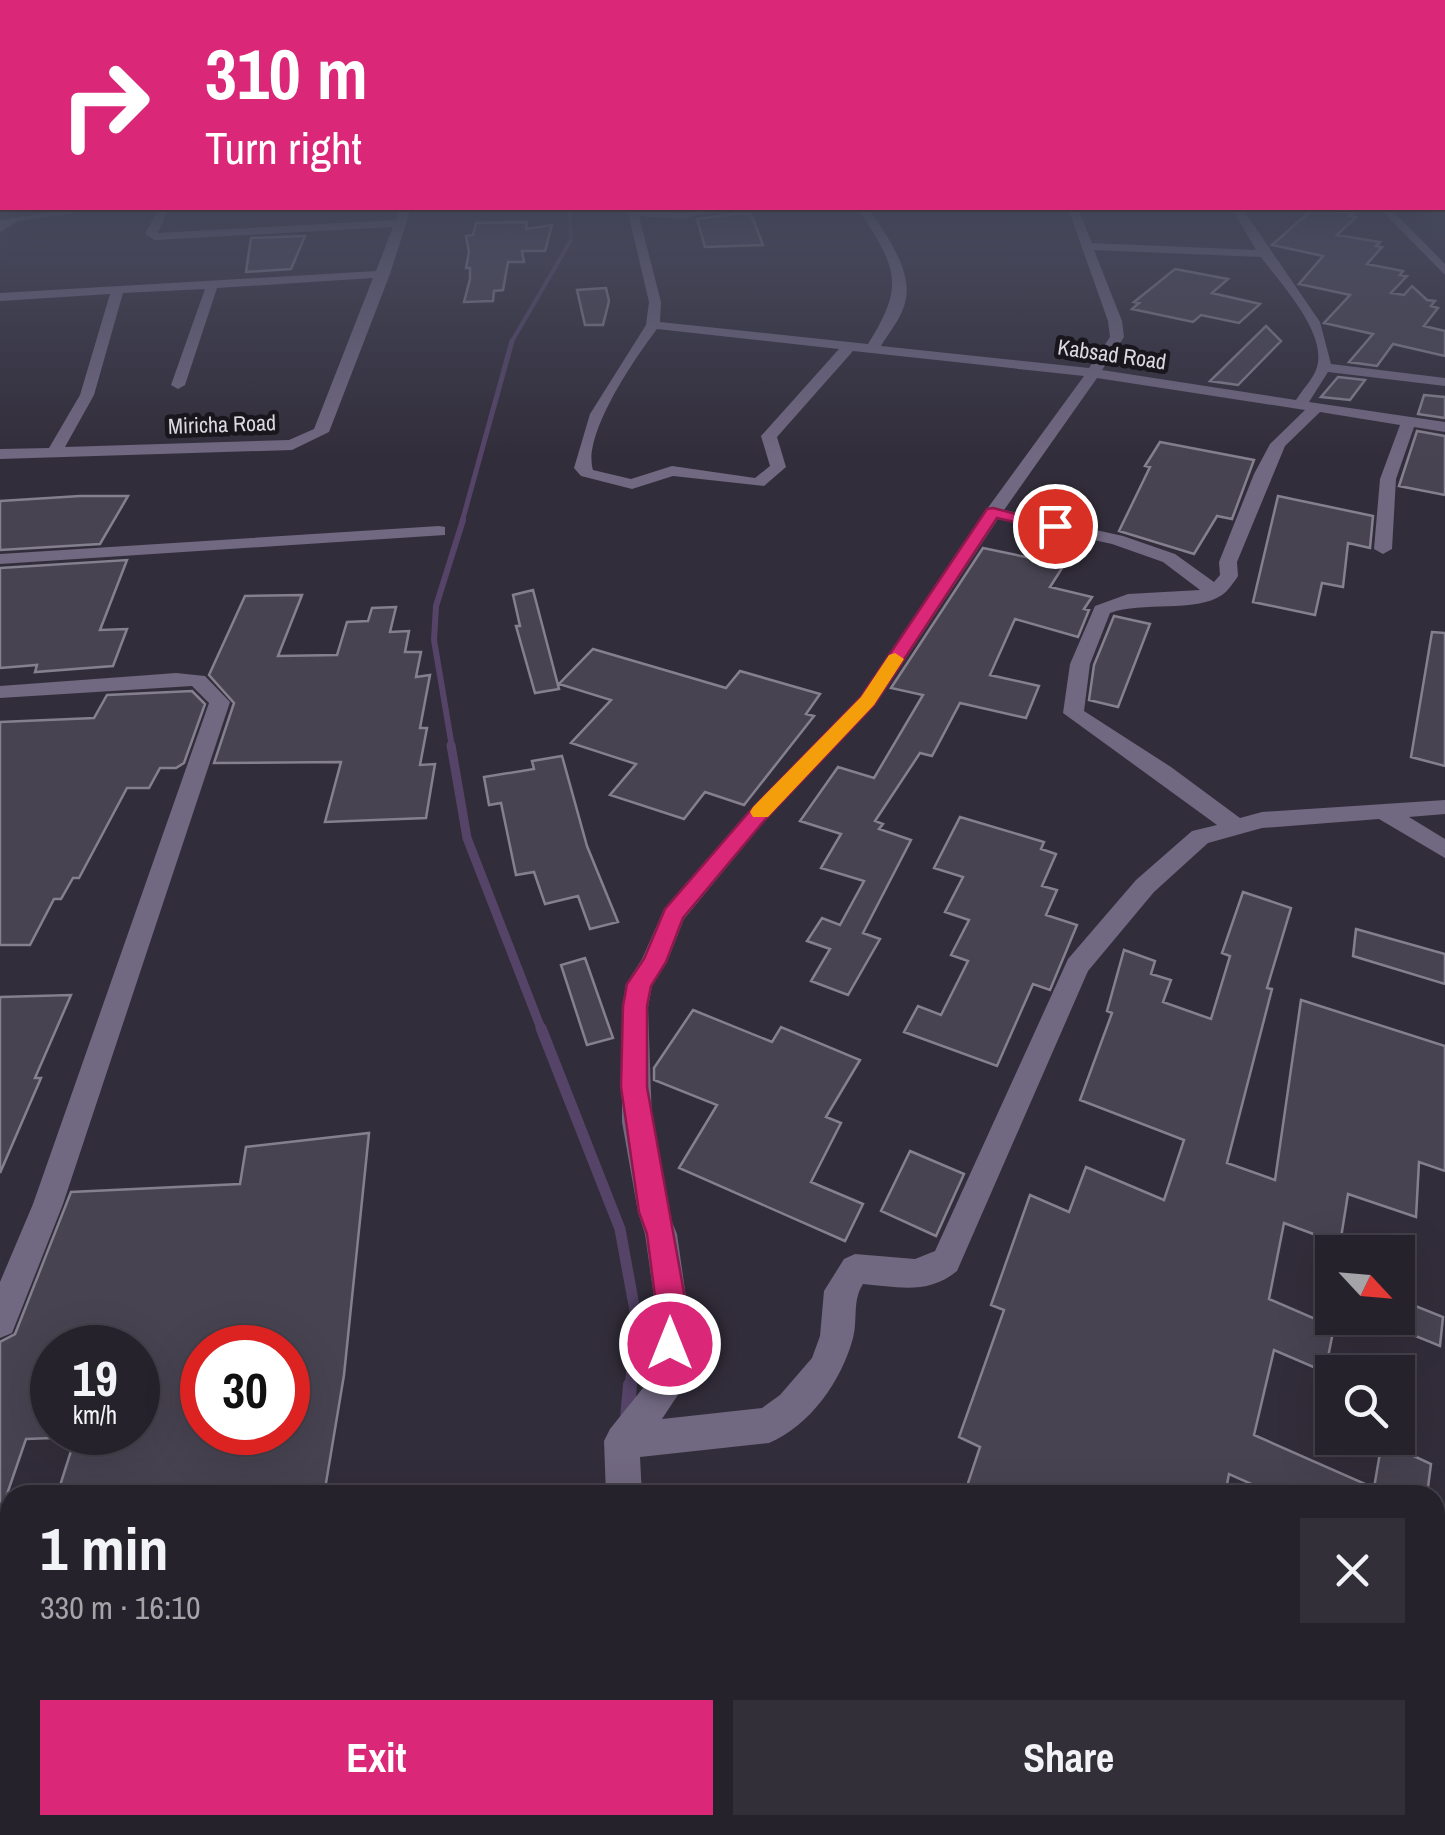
<!DOCTYPE html>
<meta charset="utf-8">
<style>
body{margin:0;font-family:"Archivo Narrow",sans-serif;background:#322f38;color:#f1f3f6;height:100vh;display:flex;flex-direction:column;font-size:38px;white-space:nowrap}
*{box-sizing:border-box;margin:0}
p{font-size:32px;color:#a4a4a9}
.icon{flex:none;width:55px;height:55px;fill:none;stroke:currentColor;stroke-width:2;stroke-linecap:round;stroke-linejoin:round}
.map{position:relative;flex:1;overflow:hidden}
.details{position:absolute;left:0px;top:1485px;width:1445px;height:350px;display:flex;flex-direction:column;background:#26222c;border-radius:30px 30px 0 0;box-shadow:0 10px 40px #0002,0 0 0 2px #423f48}
.details>*{flex:none}
.hud{position:absolute;left:0px;top:0px;width:1445px;height:210px;box-shadow:0 10px 40px #0002,0 0 0 2px #423f48;background:#db2777;color:#fff;overflow:hidden}
.needle{width:65px;rotate:116deg}
.fabs{position:absolute;left:1315px;top:1235px;display:grid;gap:20px}
.fabs a{display:grid;place-items:center;width:100px;height:100px;border-radius:0px;background:#26222c;box-shadow:0 10px 40px #0002,0 0 0 2px #423f48;font-size:50px}
.speed{position:absolute;left:30px;top:1325px;display:flex;gap:20px;font-size:50px;font-weight:700;text-align:center}
.speed>*{display:grid;place-content:center;width:130px;height:130px;border-radius:50%;background:#26222c;box-shadow:0 10px 40px #0002,0 0 0 2px #423f48;line-height:1}
.speed small{font-size:25px;font-weight:400}
.speed .limit{border:15px solid #d22;background:#fff;color:#111}
.pin{position:absolute;display:grid;place-items:center;width:85px;height:85px;color:#fff;margin:-42px;border:5px solid #fff;border-radius:50%;box-shadow:0 2px 10px #0007}
.me{position:absolute;width:110px;margin:-55px;rotate:0deg;stroke-linejoin:round;filter:drop-shadow(0 0 8px #0008)}
.turn{display:flex;align-items:center;gap:35px;height:210px;padding:0 40px;font-size:45px}
.turn .icon{width:130px;height:130px;stroke-width:2.5}
.turn b{display:block;font-size:70px;line-height:85px}
.round{display:grid;place-items:center;flex:none;width:105px;height:105px;border-radius:0px;background:#322f38}
.overview{display:flex;align-items:center;justify-content:space-between;height:170px;padding:0 40px}
h1{font-size:60px;font-weight:700;line-height:75px}
.action{display:flex;gap:20px;margin-top:auto;padding:20px 40px}
.action a{flex:1;height:115px;border-radius:0px;background:#db2777;color:#fff;font-size:40px;font-weight:700;line-height:115px;text-align:center}
.action a+a{background:#322f38;color:#f1f3f6}
.map>svg:first-child{display:block}
.lines{fill:none;stroke-linecap:round;stroke-linejoin:round}
.stream-far5{stroke:#554468;stroke-width:4}
.stream-far4{stroke:#554468;stroke-width:5}
.stream-far3{stroke:#554468;stroke-width:6}
.stream-far2{stroke:#554468;stroke-width:9}
.stream-far1{stroke:#554468;stroke-width:11}
.stream{stroke:#554468;stroke-width:14}
.building{fill:#484351;stroke:#85808f;stroke-width:2.5;fill-rule:evenodd}
.minor{fill:#716881;fill-rule:evenodd}
.route{fill:#db2777;stroke:#8e194d;stroke-width:2.5}
.slow{fill:#f59e0b}
.labels{text-anchor:middle;dominant-baseline:central;stroke-width:9;stroke-linejoin:round;paint-order:stroke}
.far-street-label{font-size:22px;fill:#dad8e0;stroke:#19171d}
</style>
<div class="map">
<svg width="1445" height="1835" viewBox="0 0 1445 1835">
<rect width="100%" height="100%" fill="#322d3a"/>
<g class="lines">
<path class="stream-far5" d="M511,343L571,240L569,208"/>
<path class="stream-far4" d="M462,522L512,341"/>
<path class="stream-far3" d="M452,747L434,640L436,606L463,520"/>
<path class="stream-far2" d="M451,745L467,838L542,1031"/>
<path class="stream-far1" d="M541,1028L620,1229L637,1322L630,1387"/>
<path class="stream" d="M627,1418L630,1385
M497,1835L500,1825"/>
</g>
<path class="building" d="M1314,208L1353,213L1350,216L1356,217L1337,235L1380,242L1376,246L1382,247L1367,264L1403,271L1400,275L1407,276L1391,293L1404,295L1412,286L1427,300L1435,301L1431,306L1438,308L1424,326L1445,331V356L1393,344L1377,366L1349,362L1373,334L1324,323L1350,295L1299,284L1323,256L1272,245Z
M734,214H751L763,245L705,247L697,219Z
M527,222L526,229L552,225L545,251H522L524,262H508L503,290L494,291L493,301L464,302L470,279V268H466L469,252L466,236L473,235L476,223Z
M305,236L291,269L246,272L251,238Z
M1175,269L1228,279L1212,293L1260,304L1239,323L1201,315L1193,322L1132,309L1139,303L1134,302Z
M606,288L609,301L603,325H585L577,290Z
M1266,326L1281,341L1238,385L1210,381Z
M1338,377L1365,380L1350,400L1321,397Z
M1424,395L1445,397V418L1418,414Z
M1417,431L1445,436V495L1399,486Z
M1160,442L1254,460L1232,519L1217,516L1194,554L1119,531L1150,467L1145,466Z
M80,496H128L100,544L0,550V501Z
M1278,496L1373,516L1370,548L1348,543L1343,587L1322,583L1315,615L1253,602Z
M983,548L1064,565L1050,587L1092,597L1084,609L1089,610L1078,637L1015,619L990,675L1039,686L1026,718L960,703L932,756L920,753L875,821L883,824L879,829L911,840L863,933L880,939L848,995L811,981L830,949L807,941L822,918L840,925L864,881L821,868L841,834L800,821L838,767L874,778L923,695L891,688Z
M127,560L100,630L127,629L113,666L35,672L37,665L0,668V568Z
M533,590L559,689L535,693L516,626H520L513,595Z
M302,595L278,656L337,655L347,622L368,621L372,608L396,607L390,632L409,631L405,652H421L416,677L430,675L420,728H427L420,765L435,764L426,818L325,822L341,762L214,763L234,703L209,675L245,596Z
M1114,616L1150,624L1118,707L1089,700L1094,665Z
M1432,632L1445,633V766L1411,757Z
M593,649L726,688L740,671L820,694L806,714L814,716L744,805L705,792L684,819L610,795L636,764L571,743L611,700L559,684Z
M192,691L205,704L184,763L176,768H160L149,788H127L79,878H73L61,899H54L30,945H0V722L94,718L107,695Z
M562,756L587,846L618,922L590,929L578,896L545,904L534,872L516,875L501,803L489,805L484,777L534,769L532,761Z
M960,817L1044,842L1041,849L1056,854L1042,886L1057,890L1046,915L1077,925L1050,990L1033,984L997,1066L904,1032L918,1006L941,1015L968,961L951,955L969,920L945,912L963,877L934,868Z
M1243,892L1291,908L1267,988L1272,989L1227,1163L1275,1180L1301,1000L1445,1046V1171L1419,1162L1416,1217L1348,1194L1340,1244L1284,1223L1269,1299L1334,1327L1325,1372L1274,1350L1254,1435L1374,1488L1382,1441L1431,1464L1427,1495H1276L1229,1474L1225,1495H964L980,1447L959,1437L1004,1310L991,1305L1030,1195L1069,1212L1086,1167L1164,1200L1184,1140L1080,1100L1112,1013L1107,1011L1124,950L1155,961L1151,974L1171,980L1163,1002L1211,1019L1230,956L1222,953Z
M1356,929L1445,954V984L1353,956Z
M585,958L613,1038L587,1045L561,965Z
M71,995L35,1078H41L0,1173V997Z
M693,1010L772,1042L781,1027L860,1060L826,1117L841,1123L811,1182L863,1204L845,1241L679,1168L717,1105L654,1080V1068Z
M369,1133L344,1375L324,1495H57L77,1432H138V1348H52V1438L26,1439L4,1503H0V1342L15,1334L71,1192L240,1184L246,1147ZM202,1348H288V1432H202Z
M910,1151L964,1174L936,1236L881,1211Z
M1398,1299L1443,1317L1440,1346L1398,1329Z"/>
<g class="lines">
<path class="minor" d="M79,208H108L18,221L0,232V220Z
M159,208H169L158,233L396,220L401,208H411L390,274L329,432L292,450L0,459V449L49,448L80,395L110,294L0,301V293L376,271L393,227L155,240L145,234ZM373,278L314,429L289,440L65,447L94,395L123,293L205,289L171,385L178,389L185,385L217,288Z
M627,208L682,213L729,208L682,219L639,216L661,302L660,322L868,344C907,283 895,267 858,208H868C885,233 914,271 905,303C901,319 889,332 881,346L1089,368L1110,337L1108,321L1068,208H1078L1092,243L1256,250L1232,208H1242L1320,322L1331,364L1445,378V386L1328,372L1309,402L1445,422V432L1414,427L1396,479L1392,549L1383,554L1374,549L1380,479L1400,425L1320,412L1285,446L1237,562L1238,576C1234,582 1228,591 1222,595C1196,613 1142,601 1110,613L1090,664L1084,711L1171,767L1240,818L1262,812L1445,800V814L1409,817L1445,839V858L1379,819L1262,828L1208,843L1154,892L1088,971L957,1271C928,1295 898,1287 863,1284C852,1301 858,1319 853,1338C842,1380 810,1426 769,1443L640,1457L642,1495H606L604,1441L610,1429L651,1378L655,1304L645,1234L638,1212L622,1122V1007L626,984L642,959L664,909L748,812L860,697L987,509L1084,376L853,351L777,437L786,467L764,486L673,476L632,489L581,476L574,468L590,414L646,325L649,302ZM1094,250L1261,257C1280,283 1327,332 1317,367C1314,378 1302,390 1296,400L1102,370L1124,337L1122,321ZM657,329L839,349L761,436L770,466L755,478L672,466L631,479L593,470C582,435 635,358 657,329ZM1097,378L1305,410L1270,444L1254,474L1219,562L1220,575L1214,582L1175,554L1123,536L1004,510ZM998,519L1112,544L1163,562L1200,590L1128,594L1095,606L1070,664L1063,713L1217,825L1192,831L1136,880L1068,959L935,1251L915,1259L855,1254L844,1259L824,1291L820,1336L812,1358L780,1395L762,1408L662,1419L685,1384L687,1304L677,1234L668,1212L652,1122L648,1007L652,986L667,962L684,919L764,822L875,705Z
M1379,208H1390L1445,264V275Z
M439,526L445,527V535L0,564V554Z
M176,673L205,676L230,702L63,1204L12,1333L0,1338V1282L33,1204L209,703L192,686L0,698V686Z
M537,1825H579L577,1835H533Z"/>
</g>
<linearGradient id="sky" x2="0" y2="1"><stop stop-color="#1c1920"/><stop offset="0.44" stop-color="#494c60"/><stop offset="1" stop-color="#494c60" stop-opacity="0"/></linearGradient>
<rect width="1445" height="457" fill="url(#sky)"/>
<path class="route" d="M993,508L1063,526L1055,531L997,518L874,705L763,822L683,918L666,962L651,986L647,1006V1087L686,1304L685,1344L680,1354L670,1359L659,1354L654,1344L656,1304L647,1234L639,1212L621,1087L623,1006L627,984L644,959L665,909L749,812L861,697L987,509Z"/>
<path class="slow" d="M895,653L904,659L874,705L768,817H753L750,812L753,807L861,697L889,655Z"/>
<g class="labels">
<g class="far-street-label">
<text transform="translate(1112 354) rotate(8)">Kabsad Road</text>
<text transform="translate(222 424) rotate(-2)">Miricha Road</text>
</g>
</g>
</svg>
<div class="fabs">
<a><svg class="needle" viewBox="-14 -14 28 28"><path d="M0-13l5 13h-10z" fill="#e53935"/><path d="M0 13l5-13h-10z" fill="#a4a4a9"/></svg></a>
<a><svg class="icon" aria-label="search" viewBox="0 0 24 24"><circle cx="10" cy="10" r="6"/><path d="M15 15l6 6"/></svg></a>
</div>
<div class="speed"><div>19<small>km/h</small></div><div class="limit">30</div></div>
<div class="pin" style="left:1055px;top:526px;background:#d93025"><svg class="icon" aria-label="arrive" viewBox="0 0 24 24"><path d="M6 21V4h12l-3 4 3 4H6"/></svg></div>
<svg class="me" style="left:670px;top:1344px" viewBox="-20 -20 40 40"><circle r="17" fill="#db2777" stroke="#fff" stroke-width="3"/><path d="M0-11L8 9 0 5-8 9z" fill="#fff"/></svg>
<div class="hud">
<div class="turn"><svg class="icon" aria-label="right" viewBox="0 0 24 24"><path d="M7 20v-9h11M14 6l5 5-5 5"/></svg><div><b>310 m</b>Turn right</div></div>
</div>
<section class="details">
<div class="overview"><div><h1>1 min</h1><p>330 m · 16:10</p></div><a class="round"><svg class="icon" aria-label="close" viewBox="0 0 24 24"><path d="M6 6l12 12M18 6L6 18"/></svg></a></div>
<div class="action"><a>Exit</a><a>Share</a></div>
</section>
</div>
